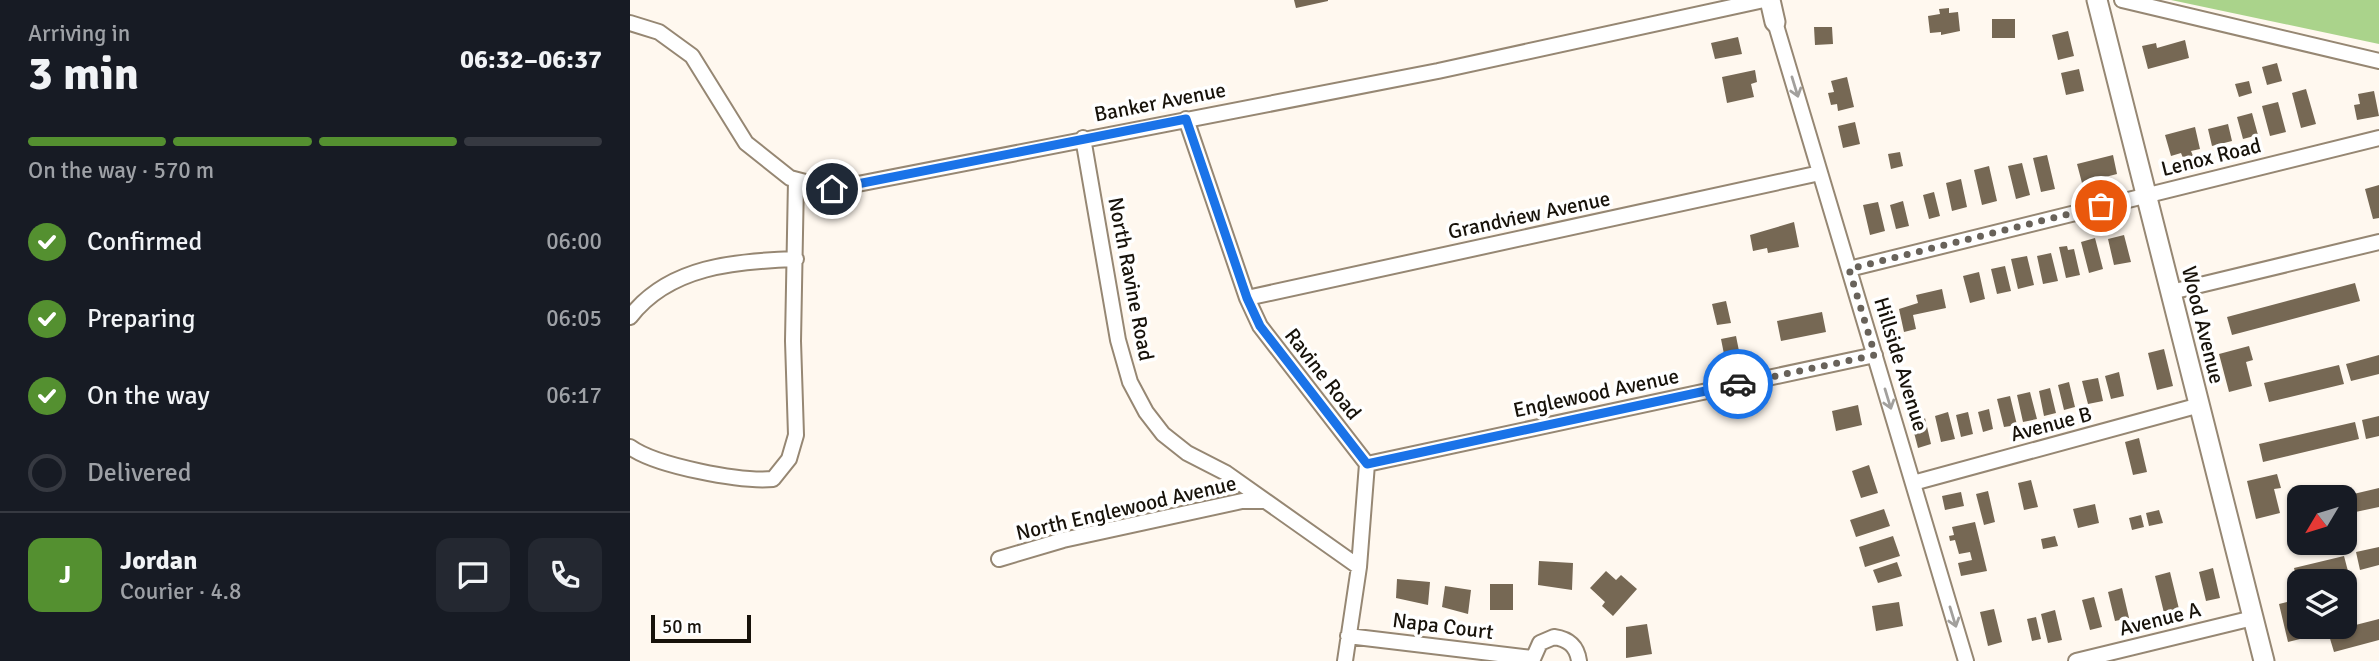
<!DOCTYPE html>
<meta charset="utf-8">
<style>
:root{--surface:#171b24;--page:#242831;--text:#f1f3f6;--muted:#9ea1a6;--line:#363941;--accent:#549030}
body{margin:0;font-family:Signika,sans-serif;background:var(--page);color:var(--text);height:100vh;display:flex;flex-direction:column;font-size:26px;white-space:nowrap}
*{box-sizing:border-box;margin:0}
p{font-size:23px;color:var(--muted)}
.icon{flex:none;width:38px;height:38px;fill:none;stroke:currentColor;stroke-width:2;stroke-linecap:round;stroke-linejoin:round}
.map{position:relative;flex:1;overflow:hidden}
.side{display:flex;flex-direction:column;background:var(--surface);width:630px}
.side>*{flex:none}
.needle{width:46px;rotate:232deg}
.fabs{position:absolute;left:1657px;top:485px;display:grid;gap:14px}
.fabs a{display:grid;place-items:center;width:70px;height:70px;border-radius:14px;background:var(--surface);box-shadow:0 2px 5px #0004;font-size:35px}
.scale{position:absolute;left:21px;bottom:18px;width:100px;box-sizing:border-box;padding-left:7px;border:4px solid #17120a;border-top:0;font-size:19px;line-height:24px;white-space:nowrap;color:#17120a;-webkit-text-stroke:5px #fff;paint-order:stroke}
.pin{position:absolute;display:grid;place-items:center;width:60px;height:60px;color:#fff;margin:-30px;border:4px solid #fff;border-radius:50%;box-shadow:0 2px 7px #0007}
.courier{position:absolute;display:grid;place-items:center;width:70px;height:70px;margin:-35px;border:5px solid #1a73e8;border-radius:50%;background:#fff;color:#222;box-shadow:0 2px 9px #0007}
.head em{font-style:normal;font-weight:700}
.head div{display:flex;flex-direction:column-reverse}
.head{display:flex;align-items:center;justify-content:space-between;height:119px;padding:0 28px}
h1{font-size:46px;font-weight:700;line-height:52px}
.bar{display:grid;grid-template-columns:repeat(4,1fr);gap:10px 7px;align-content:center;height:84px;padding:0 28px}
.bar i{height:9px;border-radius:5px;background:var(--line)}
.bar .active{background:var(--accent)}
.bar p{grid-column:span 4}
.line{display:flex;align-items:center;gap:18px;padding:0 28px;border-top:2px solid var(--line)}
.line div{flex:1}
.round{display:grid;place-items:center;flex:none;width:74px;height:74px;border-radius:14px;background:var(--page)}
ol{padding:0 28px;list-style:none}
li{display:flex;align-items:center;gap:21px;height:77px}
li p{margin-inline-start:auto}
li .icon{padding:7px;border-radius:50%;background:var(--accent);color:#fff;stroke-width:4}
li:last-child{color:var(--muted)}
li i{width:38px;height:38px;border:4px solid var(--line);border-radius:50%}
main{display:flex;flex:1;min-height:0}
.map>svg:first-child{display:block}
.forest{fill:#aad38b}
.building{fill:#766854}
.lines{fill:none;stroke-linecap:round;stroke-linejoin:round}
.street-casing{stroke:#968773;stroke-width:18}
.secondary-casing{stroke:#968773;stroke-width:23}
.street{stroke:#fff;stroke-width:14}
.secondary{stroke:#fff;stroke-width:19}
.oneway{stroke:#a2a09d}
.done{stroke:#68625a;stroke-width:7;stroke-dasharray:0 12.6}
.route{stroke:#1a73e8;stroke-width:9}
.labels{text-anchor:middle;stroke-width:7;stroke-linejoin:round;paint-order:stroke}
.street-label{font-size:21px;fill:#17120a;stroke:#fff}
</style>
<main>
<section class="side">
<div class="head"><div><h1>3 min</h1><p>Arriving in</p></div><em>06:32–06:37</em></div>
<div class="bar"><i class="active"></i><i class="active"></i><i class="active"></i><i></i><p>On the way · 570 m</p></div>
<ol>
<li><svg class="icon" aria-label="check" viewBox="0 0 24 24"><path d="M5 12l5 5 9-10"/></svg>Confirmed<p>06:00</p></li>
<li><svg class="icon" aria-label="check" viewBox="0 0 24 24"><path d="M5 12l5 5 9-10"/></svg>Preparing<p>06:05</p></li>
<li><svg class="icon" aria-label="check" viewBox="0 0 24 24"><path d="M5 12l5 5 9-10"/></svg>On the way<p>06:17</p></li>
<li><i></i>Delivered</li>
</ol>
<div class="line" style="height:126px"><b class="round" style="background:var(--accent);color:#fff">J</b><div><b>Jordan</b><p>Courier · 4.8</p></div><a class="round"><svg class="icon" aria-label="chat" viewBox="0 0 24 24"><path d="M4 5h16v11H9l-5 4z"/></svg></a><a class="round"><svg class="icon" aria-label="phone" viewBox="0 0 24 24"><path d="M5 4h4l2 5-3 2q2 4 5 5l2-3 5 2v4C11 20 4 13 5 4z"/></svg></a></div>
</section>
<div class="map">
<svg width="1749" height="661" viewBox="0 0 1749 661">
<rect width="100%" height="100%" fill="#fff8ef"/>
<!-- forest -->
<path class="forest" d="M 1541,0 L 1749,0 L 1749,44 Z"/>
<!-- building -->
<path class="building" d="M 664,0 L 698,0 L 698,1 L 666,8 Z
M 1319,8 L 1319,13 L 1328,12 L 1330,31 L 1311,35 L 1311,32 L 1300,33 L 1298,16 L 1310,14 L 1309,9 Z
M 1362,19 L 1385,19 L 1385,38 L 1362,38 Z
M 1184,27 L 1202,27 L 1203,44 L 1185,45 Z
M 1438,31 L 1444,56 L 1428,60 L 1422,35 Z
M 1108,37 L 1112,54 L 1085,59 L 1081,43 Z
M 1555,40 L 1559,58 L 1518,69 L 1512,46 L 1526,43 L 1527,48 Z
M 1647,63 L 1652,81 L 1637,85 L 1632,67 Z
M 1449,69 L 1454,91 L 1436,95 L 1431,73 Z
M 1125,70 L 1127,82 L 1121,84 L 1124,97 L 1097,103 L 1092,77 Z
M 1217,77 L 1224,107 L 1208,111 L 1207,104 L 1201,105 L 1198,93 L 1204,92 L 1201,81 Z
M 1619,81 L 1622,93 L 1609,97 L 1605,84 Z
M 1676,89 L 1686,124 L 1671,128 L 1662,93 Z
M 1744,91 L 1749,116 L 1727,120 L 1724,105 L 1730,104 L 1728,94 Z
M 1648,102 L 1656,132 L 1640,136 L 1632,106 Z
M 1622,113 L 1628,135 L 1613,139 L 1607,117 Z
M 1225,122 L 1230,144 L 1213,148 L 1208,126 Z
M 1598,124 L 1602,141 L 1582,146 L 1578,129 Z
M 1565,127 L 1570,149 L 1561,151 L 1563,156 L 1553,158 L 1551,153 L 1541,156 L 1535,135 Z
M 1270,152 L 1273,166 L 1261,169 L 1258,154 Z
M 1417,155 L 1425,189 L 1411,192 L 1403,158 Z
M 1483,155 L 1487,174 L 1452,183 L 1447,164 Z
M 1392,163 L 1400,195 L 1386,199 L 1378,166 Z
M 1359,166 L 1367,201 L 1352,205 L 1344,170 Z
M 1331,179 L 1337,207 L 1322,211 L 1316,183 Z
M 1749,185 L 1749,218 L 1743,219 L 1735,189 Z
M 1304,192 L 1310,216 L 1299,219 L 1293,195 Z
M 1273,201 L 1279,226 L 1266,229 L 1260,205 Z
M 1248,202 L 1255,231 L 1240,235 L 1233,205 Z
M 1164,222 L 1169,247 L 1138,253 L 1137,248 L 1123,251 L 1120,235 Z
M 1494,235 L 1501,262 L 1484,265 L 1478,239 Z
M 1465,238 L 1473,269 L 1459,273 L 1451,242 Z
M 1437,246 L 1438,250 L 1444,249 L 1450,275 L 1436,278 L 1429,247 Z
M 1421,253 L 1428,281 L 1413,284 L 1407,256 Z
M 1397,256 L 1404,285 L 1388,289 L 1381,259 Z
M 1375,266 L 1381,291 L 1367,294 L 1361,269 Z
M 1349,272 L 1355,299 L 1340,303 L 1333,276 Z
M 1725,283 L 1730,301 L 1602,335 L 1597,317 Z
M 1312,289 L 1316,308 L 1283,315 L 1286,329 L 1274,332 L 1269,309 L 1288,303 L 1286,295 Z
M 1096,301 L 1101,323 L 1087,325 L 1082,304 Z
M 1192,312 L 1196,332 L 1151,341 L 1147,321 Z
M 1106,336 L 1111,361 L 1096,364 L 1091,339 Z
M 1619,346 L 1623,360 L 1616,362 L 1622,386 L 1599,392 L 1589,354 Z
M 1534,349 L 1543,386 L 1527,390 L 1518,353 Z
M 1749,355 L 1749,374 L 1721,381 L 1716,364 Z
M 1709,365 L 1714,384 L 1639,402 L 1634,383 Z
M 1489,372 L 1494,396 L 1481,399 L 1475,376 Z
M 1468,378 L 1473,401 L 1458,404 L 1452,381 Z
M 1439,382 L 1445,407 L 1434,410 L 1428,385 Z
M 1420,388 L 1426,413 L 1414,416 L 1409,391 Z
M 1400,392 L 1407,419 L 1393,422 L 1387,395 Z
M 1380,396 L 1387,425 L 1374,427 L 1367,399 Z
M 1228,405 L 1232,425 L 1206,431 L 1202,411 Z
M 1359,409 L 1363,429 L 1353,432 L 1348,412 Z
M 1318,412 L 1325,439 L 1311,442 L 1305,416 Z
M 1338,412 L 1343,434 L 1331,437 L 1326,415 Z
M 1749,416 L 1749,436 L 1736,439 L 1732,420 Z
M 1295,418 L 1301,444 L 1288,448 L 1281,421 Z
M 1725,422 L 1729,439 L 1633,462 L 1629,444 Z
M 1509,438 L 1517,472 L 1503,475 L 1495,442 Z
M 1239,465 L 1248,493 L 1231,498 L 1222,471 Z
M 1647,474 L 1651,488 L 1644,489 L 1650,513 L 1626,519 L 1617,481 Z
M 1401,480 L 1408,507 L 1394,510 L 1388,483 Z
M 1749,488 L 1749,507 L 1716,514 L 1715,496 Z
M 1358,491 L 1365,522 L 1354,525 L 1346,494 Z
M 1331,492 L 1334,506 L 1315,510 L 1312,496 Z
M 1465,504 L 1469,523 L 1448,528 L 1443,509 Z
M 1254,509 L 1260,526 L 1226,537 L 1220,520 Z
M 1529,510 L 1533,523 L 1519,526 L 1516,513 Z
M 1511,515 L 1514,527 L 1502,530 L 1499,518 Z
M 1345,522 L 1357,571 L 1331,576 L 1328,563 L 1342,560 L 1340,552 L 1329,554 L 1325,540 L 1320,541 L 1319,536 L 1324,535 L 1322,527 Z
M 1263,536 L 1270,556 L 1235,567 L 1229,547 Z
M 1425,536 L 1428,546 L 1413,549 L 1411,539 Z
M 1749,547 L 1749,565 L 1730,570 L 1726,552 Z
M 1714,556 L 1719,575 L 1694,581 L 1670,581 L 1669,588 L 1664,568 Z
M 909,561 L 943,563 L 942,590 L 908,585 Z
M 1267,562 L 1272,576 L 1248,583 L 1243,570 Z
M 1583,568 L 1590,598 L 1576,601 L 1569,572 Z
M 976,571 L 986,580 L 991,575 L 1007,589 L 983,616 L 972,606 L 975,602 L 960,588 Z
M 1540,572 L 1549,609 L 1534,613 L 1525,576 Z
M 767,579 L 800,582 L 798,605 L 766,598 Z
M 860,584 L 883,584 L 883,610 L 860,610 Z
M 815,586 L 841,590 L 838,614 L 812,607 Z
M 1492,588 L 1499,618 L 1485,621 L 1478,592 Z
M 1464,597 L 1472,627 L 1460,630 L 1452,600 Z
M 1670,599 L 1670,626 L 1679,626 L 1682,636 L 1658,642 L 1649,604 Z
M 1269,602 L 1273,626 L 1246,631 L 1242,606 Z
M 1364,609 L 1372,642 L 1358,646 L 1350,612 Z
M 1425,610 L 1432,640 L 1418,643 L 1411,614 Z
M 1406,617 L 1411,639 L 1402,641 L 1397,619 Z
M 1749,619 L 1749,640 L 1704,652 L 1698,632 Z
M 1017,624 L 1022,654 L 996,658 L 996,627 Z"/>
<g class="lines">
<defs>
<path id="street" d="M 1492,0 L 1749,61
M 1145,22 L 1336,661
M 0,23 L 29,32 L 62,56 L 116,143 L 160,178 L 202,189 L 808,71 L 1134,0
M 556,119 L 617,298 L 630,326 L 737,464 L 729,567 L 715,661
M 453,138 L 488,340 L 500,382 L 516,412 L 533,434 L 557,453 L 596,473 L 729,567
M 1219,269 L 1749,138
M 1541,292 L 1749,242
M 617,298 L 1190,173
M 0,317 C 39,266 106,261 166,259
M 0,447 C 26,466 111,482 143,479 L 159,459 L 166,435 L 163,341 L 166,180
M 737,464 L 1245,355
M 1283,483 L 1570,405
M 369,559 L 433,540 L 612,501 L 634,501
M 718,636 L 902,658
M 902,661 L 910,643 L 924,637 C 938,639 947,646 949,661
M 1446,661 L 1623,618"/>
<path id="secondary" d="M 1140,0 L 1145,22
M 1467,0 L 1634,661"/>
</defs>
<!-- street casing -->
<use href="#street" class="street-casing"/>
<!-- secondary casing -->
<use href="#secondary" class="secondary-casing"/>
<!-- street -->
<use href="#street" class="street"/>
<!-- secondary -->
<use href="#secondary" class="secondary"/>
</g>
<!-- one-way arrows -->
<defs><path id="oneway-shaft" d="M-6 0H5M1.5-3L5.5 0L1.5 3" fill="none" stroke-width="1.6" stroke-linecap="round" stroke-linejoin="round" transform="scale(1.75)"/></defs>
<g class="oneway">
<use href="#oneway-shaft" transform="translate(1165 87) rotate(73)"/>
<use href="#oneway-shaft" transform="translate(1258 399) rotate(73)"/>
<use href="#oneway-shaft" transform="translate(1323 617) rotate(73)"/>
</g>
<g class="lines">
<!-- done -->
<path class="done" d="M 1108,384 L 1245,355 L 1219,269 L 1471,206"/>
<!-- route -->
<path class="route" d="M 202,189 L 556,119 L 617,298 L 630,326 L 737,464 L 1108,384"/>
</g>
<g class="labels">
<!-- street labels -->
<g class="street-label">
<text transform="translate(530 102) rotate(-11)" y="7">Banker Avenue</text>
<text transform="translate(1581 157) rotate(-14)" y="7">Lenox Road</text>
<text transform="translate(899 215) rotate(-12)" y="7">Grandview Avenue</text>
<text transform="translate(501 279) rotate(79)" y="7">North Ravine Road</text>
<text transform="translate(1573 325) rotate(76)" y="7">Wood Avenue</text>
<text transform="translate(1271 364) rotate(73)" y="7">Hillside Avenue</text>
<text transform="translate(693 374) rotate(52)" y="7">Ravine Road</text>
<text transform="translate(966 393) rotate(-12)" y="7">Englewood Avenue</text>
<text transform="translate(1421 424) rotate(-15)" y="7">Avenue B</text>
<text transform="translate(496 508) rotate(-13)" y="7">North Englewood Avenue</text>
<text transform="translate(1530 619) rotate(-14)" y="7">Avenue A</text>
<text transform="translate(813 626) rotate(7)" y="7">Napa Court</text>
</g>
</g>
</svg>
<div class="fabs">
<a><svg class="needle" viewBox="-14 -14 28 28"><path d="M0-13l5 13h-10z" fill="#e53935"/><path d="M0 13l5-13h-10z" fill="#9ea1a6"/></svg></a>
<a><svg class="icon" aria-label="layers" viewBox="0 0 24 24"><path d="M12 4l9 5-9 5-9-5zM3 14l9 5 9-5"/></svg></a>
</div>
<div class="scale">50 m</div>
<div class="pin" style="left:1471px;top:206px;background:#ea580c"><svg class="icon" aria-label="bag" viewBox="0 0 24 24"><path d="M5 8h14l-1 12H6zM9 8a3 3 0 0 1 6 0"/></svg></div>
<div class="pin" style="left:202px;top:189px;background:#1f2937"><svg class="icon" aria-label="home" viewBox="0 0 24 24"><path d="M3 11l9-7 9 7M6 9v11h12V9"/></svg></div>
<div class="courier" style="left:1108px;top:384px"><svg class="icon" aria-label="car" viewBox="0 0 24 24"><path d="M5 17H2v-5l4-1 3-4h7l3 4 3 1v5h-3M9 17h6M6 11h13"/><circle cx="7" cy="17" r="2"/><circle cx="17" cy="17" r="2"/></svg></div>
</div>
</main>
